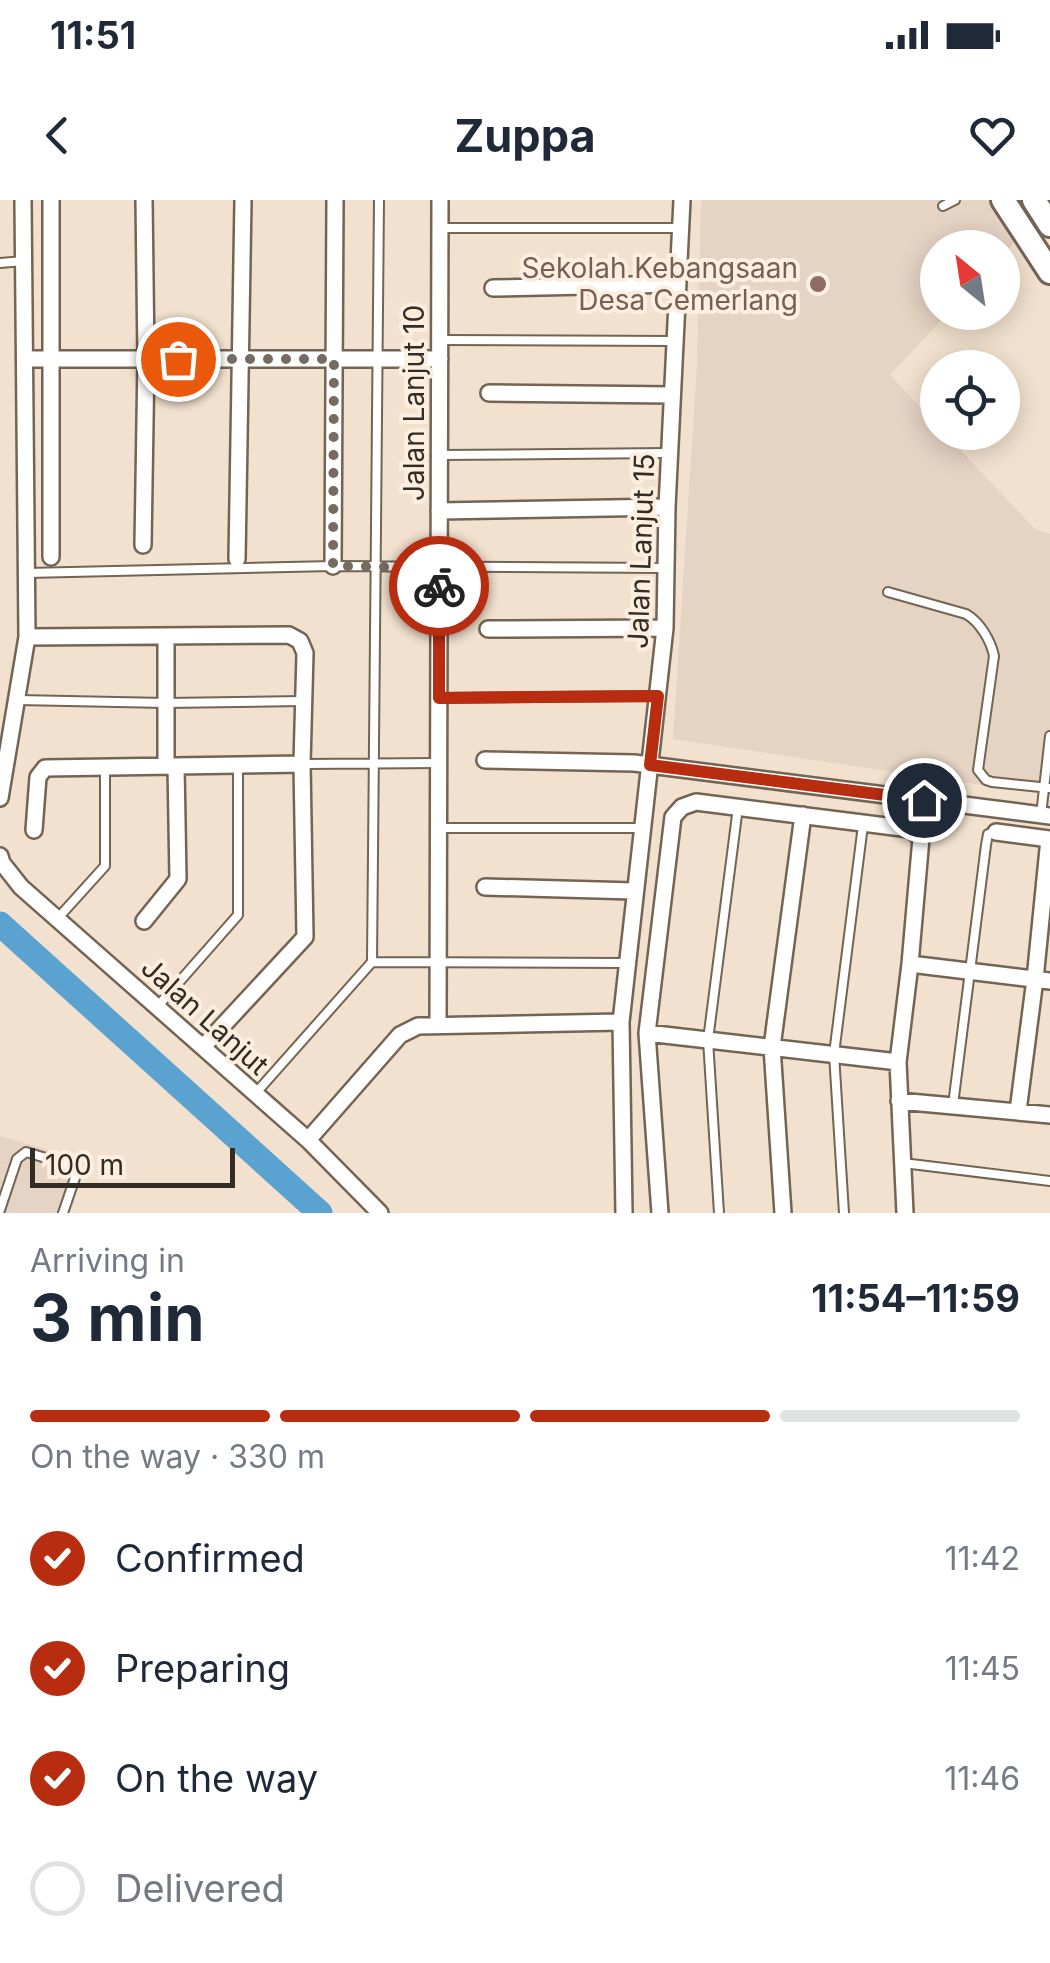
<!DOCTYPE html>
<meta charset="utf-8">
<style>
:root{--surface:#fff;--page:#f2f2f3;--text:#1f2937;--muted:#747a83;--line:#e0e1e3;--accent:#b82c10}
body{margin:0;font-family:Inter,sans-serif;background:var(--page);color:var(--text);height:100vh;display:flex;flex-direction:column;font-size:38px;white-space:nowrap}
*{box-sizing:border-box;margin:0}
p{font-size:32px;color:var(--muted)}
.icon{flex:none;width:55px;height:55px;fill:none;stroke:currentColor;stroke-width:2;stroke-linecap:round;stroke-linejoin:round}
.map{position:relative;height:1013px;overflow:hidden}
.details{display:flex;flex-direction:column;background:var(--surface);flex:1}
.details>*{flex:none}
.needle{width:65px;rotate:330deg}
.fabs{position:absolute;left:920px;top:30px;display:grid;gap:20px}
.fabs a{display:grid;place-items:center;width:100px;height:100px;border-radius:50%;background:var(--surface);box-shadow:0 5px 25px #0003;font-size:50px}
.scale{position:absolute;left:30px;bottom:25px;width:205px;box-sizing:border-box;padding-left:10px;border:5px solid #322c24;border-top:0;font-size:28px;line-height:35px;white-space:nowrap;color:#322c24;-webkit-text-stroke:8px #fcefdf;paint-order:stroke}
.pin{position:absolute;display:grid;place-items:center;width:85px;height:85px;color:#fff;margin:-42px;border:5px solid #fff;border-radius:50%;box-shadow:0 2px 10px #0007}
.courier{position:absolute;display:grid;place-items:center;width:100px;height:100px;margin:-50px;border:8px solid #b82c10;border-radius:50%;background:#fff;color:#222;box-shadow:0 2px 12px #0007}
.summary em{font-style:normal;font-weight:700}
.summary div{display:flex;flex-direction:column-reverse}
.summary{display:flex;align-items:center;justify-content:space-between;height:170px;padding:0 30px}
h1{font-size:65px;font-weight:700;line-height:75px}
.bar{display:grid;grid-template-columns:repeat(4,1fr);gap:15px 10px;align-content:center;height:120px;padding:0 30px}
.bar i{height:12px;border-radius:8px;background:var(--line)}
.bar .current{background:var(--accent)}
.bar p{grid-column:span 4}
ol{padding:0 30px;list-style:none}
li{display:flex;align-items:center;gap:30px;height:110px}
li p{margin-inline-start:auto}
li .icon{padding:10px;border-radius:50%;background:var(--accent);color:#fff;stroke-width:4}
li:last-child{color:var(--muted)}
li i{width:55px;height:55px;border:5px solid var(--line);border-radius:50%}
.status{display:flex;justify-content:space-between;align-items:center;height:70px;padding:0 50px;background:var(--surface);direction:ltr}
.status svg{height:28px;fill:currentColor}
header{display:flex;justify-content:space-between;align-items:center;height:130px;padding:0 30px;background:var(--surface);font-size:45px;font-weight:700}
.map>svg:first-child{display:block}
.education{fill:#e5d3c3}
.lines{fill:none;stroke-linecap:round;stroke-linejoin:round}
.river{stroke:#5aa2d0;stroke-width:25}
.service-casing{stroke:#736453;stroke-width:12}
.minor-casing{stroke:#736453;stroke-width:20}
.secondary-casing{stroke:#736453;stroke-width:28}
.service{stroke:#fff;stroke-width:8}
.minor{stroke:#fff;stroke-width:15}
.secondary{stroke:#fff;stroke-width:22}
.done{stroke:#756b60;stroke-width:10;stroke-dasharray:0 18}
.route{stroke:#b82c10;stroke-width:12}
.education-dot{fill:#8d6e63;stroke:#fcefdf;stroke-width:4}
.labels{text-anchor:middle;stroke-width:8;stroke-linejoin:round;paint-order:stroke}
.education-label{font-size:28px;fill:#785e54;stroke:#fcefdf;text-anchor:end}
.street-label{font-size:28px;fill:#322c24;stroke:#fcefdf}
</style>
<div class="status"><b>11:51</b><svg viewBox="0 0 49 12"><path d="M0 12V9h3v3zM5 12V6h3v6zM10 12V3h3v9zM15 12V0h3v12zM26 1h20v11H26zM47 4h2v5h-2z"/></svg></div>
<header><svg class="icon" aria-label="back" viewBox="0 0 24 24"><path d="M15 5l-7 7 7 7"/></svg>Zuppa<svg class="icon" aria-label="heart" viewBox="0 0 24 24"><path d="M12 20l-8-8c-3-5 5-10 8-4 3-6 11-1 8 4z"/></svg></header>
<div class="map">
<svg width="1050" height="1013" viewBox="0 0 1050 1013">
<rect width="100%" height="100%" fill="#f2e1ce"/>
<!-- education -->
<path class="education" d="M 701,0 L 988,0 L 1016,41 L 1003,55 L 1002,48 L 938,48 L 938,112 L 948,113 L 890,175 L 937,225 L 938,232 L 944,233 L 1035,329 L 1050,334 L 1050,595 L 673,539 L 697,165 Z
M 0,936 L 87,961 L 70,1013 L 0,1013 Z"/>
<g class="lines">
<!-- river -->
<path class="river" d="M 0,724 L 320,1013"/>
<defs>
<path id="service" d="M 943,6 L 955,0
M 440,28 L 680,28
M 0,63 L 24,61
M 440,140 L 675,141
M 439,255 L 669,253
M 27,373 L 333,366 L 666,368
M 888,392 L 966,414 C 980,422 991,441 994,456 L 978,570 L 986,580 L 992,582 L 1050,588
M 439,498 L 659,496
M 18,500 L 166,503 L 303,501
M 303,564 L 439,563
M 1041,615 L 1050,536
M 439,628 L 643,628
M 58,718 L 105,666 L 105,567
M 372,762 L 379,0
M 158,806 L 238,715 L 238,565
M 255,894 L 372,762 L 626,763
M 953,905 L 986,645 L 988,634 L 995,632
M 903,963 L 1050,981
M 0,1010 L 17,959 L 26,952 L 69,965 L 75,970 L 75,978 L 63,1013
M 719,1013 L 708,840 L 738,607
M 844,1013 L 834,854 L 863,625"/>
<path id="minor" d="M 493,88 L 678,84
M 26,159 L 440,159
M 489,193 L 672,195
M 439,311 L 667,307
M 143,345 L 146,159 L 144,0
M 51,357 L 51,0
M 237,359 L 243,0
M 333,366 L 335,0
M 488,429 L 665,428
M 166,436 L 166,566
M 27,437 L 289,435 L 300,441 L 305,453 L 302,564 L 305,737 L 203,847
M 485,560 L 634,563 L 1050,616
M 0,598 L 27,437 L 23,0
M 34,630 L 38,577 L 45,568 L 302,564
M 996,632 L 1050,639
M 0,656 L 2,663 L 21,687 L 308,940 L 380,1013
M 485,687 L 634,691
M 144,721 L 178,679 L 176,566
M 910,764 L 1050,781
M 438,826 L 440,0
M 647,833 L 898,862
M 899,901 L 1050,915
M 1018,911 L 1035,779 L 1049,639
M 308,940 L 400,835 L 418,826 L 621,822
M 624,1013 L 621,822 L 665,428 L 667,307 L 682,0
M 660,1013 L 647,833 L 673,617 L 682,607 L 696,602 L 910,629 L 921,638 L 910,764 L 898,862 L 905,1013
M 783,1013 L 772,847 L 803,615"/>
<path id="secondary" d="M 1003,0 L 1050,72
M 1034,0 L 1050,25"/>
</defs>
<!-- service casing -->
<use href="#service" class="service-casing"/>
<!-- minor casing -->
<use href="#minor" class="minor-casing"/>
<!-- secondary casing -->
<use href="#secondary" class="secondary-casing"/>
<!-- service -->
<use href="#service" class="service"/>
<!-- minor -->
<use href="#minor" class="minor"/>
<!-- secondary -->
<use href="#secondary" class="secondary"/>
</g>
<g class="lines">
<!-- done -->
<path class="done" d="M 178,159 L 334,159 L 333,366 L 439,368 L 439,386"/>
<!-- route -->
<path class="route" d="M 439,386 L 439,498 L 658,496 L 650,565 L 924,600"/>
</g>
<!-- markers -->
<circle class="education-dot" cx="818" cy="84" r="10"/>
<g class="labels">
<!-- education labels -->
<g class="education-label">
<text x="798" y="78">Sekolah Kebangsaan<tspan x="798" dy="32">Desa Cemerlang</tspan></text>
</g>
<!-- street labels -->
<g class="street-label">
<text transform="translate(414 203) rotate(-90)" y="10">Jalan Lanjut 10</text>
<text transform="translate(641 351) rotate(-88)" y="10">Jalan Lanjut 15</text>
<text transform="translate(205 816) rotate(42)" y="10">Jalan Lanjut</text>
</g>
</g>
</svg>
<div class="fabs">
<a><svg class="needle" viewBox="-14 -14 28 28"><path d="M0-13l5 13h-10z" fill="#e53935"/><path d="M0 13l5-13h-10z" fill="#747a83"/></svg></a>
<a><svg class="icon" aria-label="locate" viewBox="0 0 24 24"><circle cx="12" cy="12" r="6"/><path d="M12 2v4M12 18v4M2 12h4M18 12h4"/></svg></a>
</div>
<div class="scale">100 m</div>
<div class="pin" style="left:178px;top:159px;background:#ea580c"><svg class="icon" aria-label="bag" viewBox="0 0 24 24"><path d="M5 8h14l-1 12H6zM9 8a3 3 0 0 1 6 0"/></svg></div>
<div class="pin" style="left:924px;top:600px;background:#1f2937"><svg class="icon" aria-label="home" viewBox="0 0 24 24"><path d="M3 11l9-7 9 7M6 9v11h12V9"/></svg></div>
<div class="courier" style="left:439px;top:386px"><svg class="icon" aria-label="bike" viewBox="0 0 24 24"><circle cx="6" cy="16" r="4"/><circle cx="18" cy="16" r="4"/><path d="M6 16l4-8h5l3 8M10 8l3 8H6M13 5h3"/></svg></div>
</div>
<section class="details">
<div class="summary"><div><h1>3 min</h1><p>Arriving in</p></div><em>11:54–11:59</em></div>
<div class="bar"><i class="current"></i><i class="current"></i><i class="current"></i><i></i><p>On the way · 330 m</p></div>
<ol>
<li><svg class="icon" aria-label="check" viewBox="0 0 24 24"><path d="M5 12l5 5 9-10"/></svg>Confirmed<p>11:42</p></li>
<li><svg class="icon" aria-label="check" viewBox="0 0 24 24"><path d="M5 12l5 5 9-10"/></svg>Preparing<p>11:45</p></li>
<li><svg class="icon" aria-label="check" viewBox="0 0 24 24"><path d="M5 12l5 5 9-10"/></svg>On the way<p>11:46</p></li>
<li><i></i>Delivered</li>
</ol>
</section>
